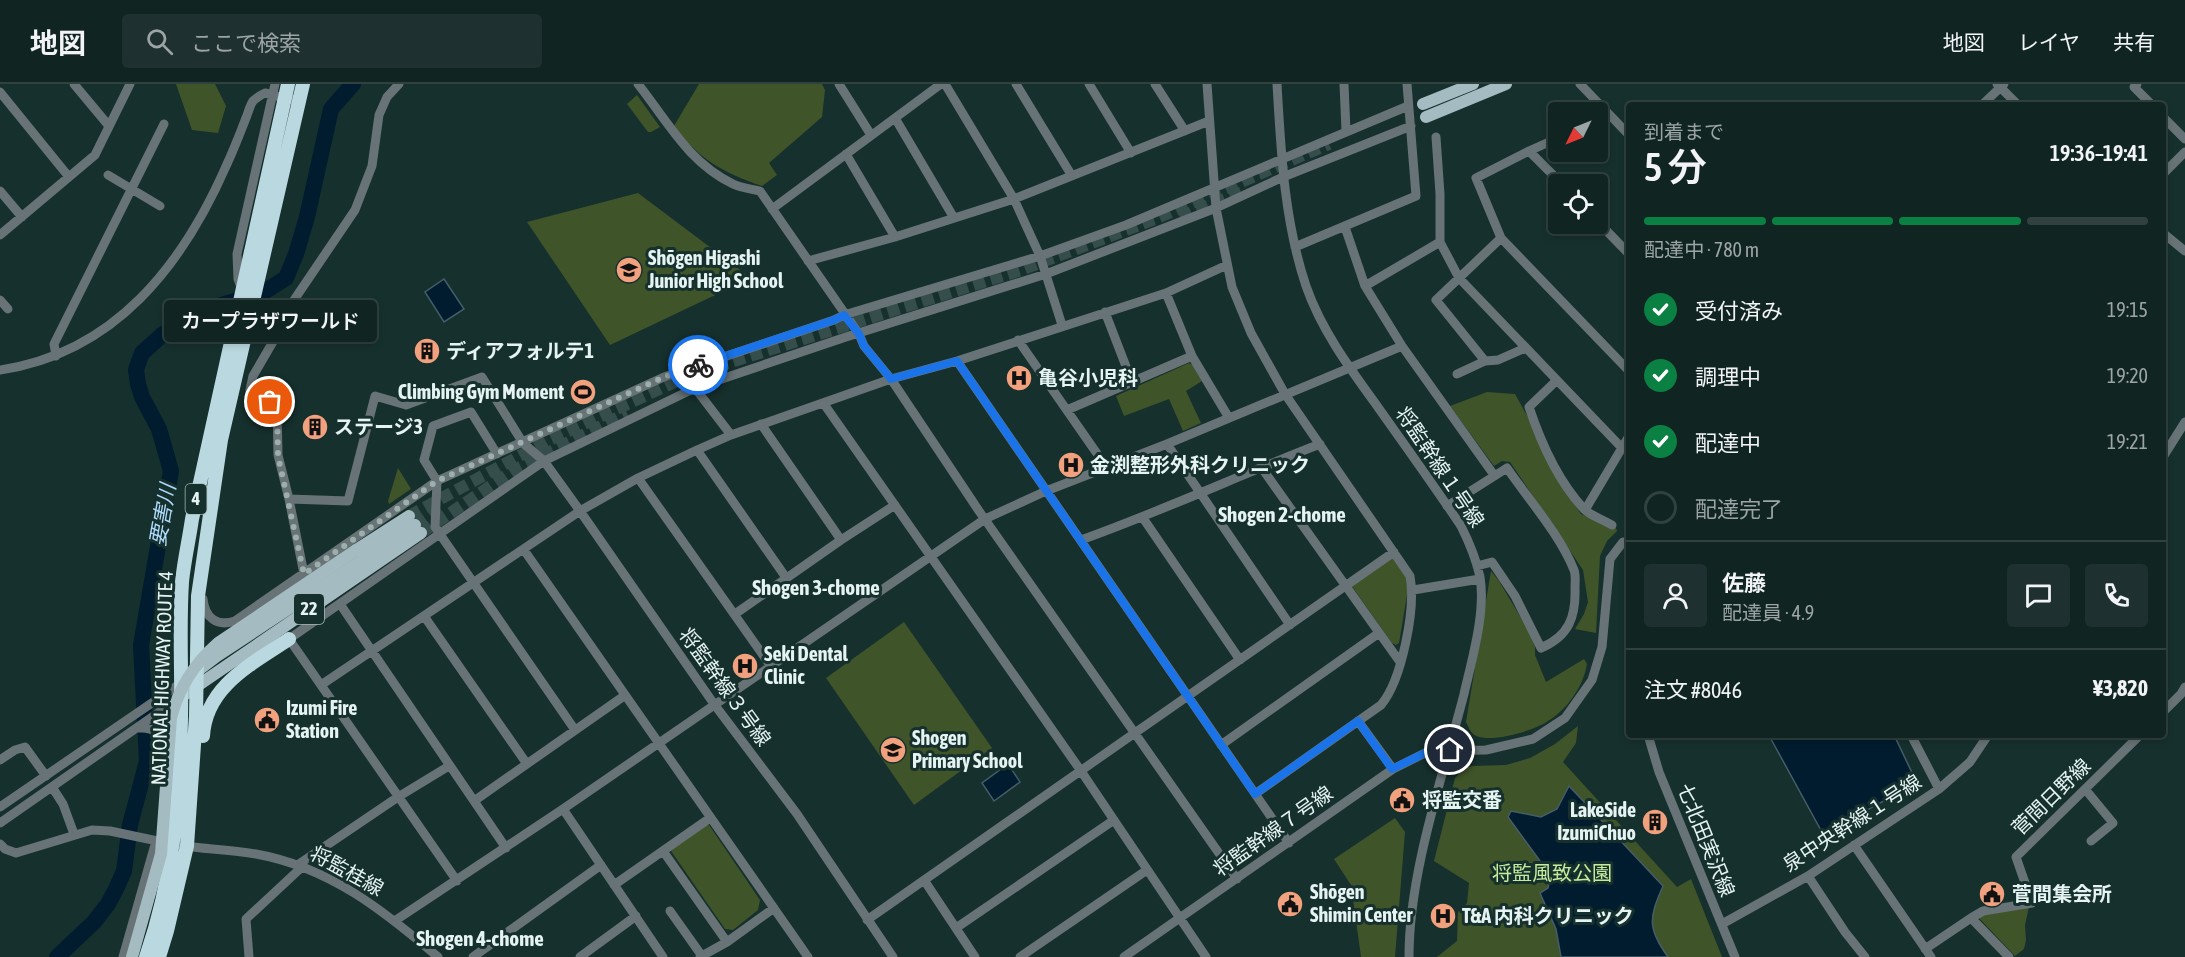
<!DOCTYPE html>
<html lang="ja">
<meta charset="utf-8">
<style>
:root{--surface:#102422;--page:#1e302f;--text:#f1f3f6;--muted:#9ca4a5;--line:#304140;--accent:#0b8043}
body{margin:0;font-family:"Asap Condensed","Noto Sans JP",sans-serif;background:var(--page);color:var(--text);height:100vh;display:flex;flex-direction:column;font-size:22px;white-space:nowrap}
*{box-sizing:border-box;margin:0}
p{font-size:20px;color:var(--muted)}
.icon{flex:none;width:33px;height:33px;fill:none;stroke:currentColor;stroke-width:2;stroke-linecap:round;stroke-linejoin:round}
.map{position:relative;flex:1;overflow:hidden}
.sheet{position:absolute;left:1626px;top:18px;width:540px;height:636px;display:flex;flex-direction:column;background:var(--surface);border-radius:6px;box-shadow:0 3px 9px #0003,0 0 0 2px var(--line)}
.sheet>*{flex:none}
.needle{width:39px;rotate:227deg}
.tools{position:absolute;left:1548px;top:18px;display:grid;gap:12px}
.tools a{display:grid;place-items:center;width:60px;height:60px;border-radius:6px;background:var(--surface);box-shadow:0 3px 9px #0003,0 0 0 2px var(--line);font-size:30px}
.pin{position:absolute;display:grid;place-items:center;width:51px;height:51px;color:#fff;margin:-26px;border:3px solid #fff;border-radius:50%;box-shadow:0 2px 6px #0007}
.courier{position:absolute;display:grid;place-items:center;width:60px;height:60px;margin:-30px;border:4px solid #1a73e8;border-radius:50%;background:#fff;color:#222;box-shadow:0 2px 8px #0007}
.bubble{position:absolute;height:42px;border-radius:6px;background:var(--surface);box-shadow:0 3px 9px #0003,0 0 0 2px var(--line);font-size:20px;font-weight:600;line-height:42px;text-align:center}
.head em{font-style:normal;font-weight:600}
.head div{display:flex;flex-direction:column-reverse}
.head{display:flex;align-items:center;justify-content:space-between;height:102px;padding:0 18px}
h1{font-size:39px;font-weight:600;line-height:45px}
.bar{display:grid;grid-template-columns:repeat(4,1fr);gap:9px 6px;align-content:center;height:72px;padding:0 18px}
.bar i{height:8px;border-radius:4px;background:var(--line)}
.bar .active{background:var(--accent)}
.bar p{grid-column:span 4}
.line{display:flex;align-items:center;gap:15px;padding:0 18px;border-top:2px solid var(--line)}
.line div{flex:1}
.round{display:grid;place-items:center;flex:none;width:63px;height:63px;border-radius:6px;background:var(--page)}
ol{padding:0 18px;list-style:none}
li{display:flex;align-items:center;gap:18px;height:66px}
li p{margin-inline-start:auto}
li .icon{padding:6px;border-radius:50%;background:var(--accent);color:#fff;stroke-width:4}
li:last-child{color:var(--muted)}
li i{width:33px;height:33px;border:3px solid var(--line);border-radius:50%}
header{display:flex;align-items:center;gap:36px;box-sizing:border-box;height:84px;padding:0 30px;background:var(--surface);border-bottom:2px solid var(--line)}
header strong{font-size:28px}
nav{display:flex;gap:33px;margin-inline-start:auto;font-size:21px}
.search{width:420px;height:54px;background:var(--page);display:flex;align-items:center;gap:15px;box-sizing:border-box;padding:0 21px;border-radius:6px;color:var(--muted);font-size:22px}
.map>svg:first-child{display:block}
.green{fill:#405429}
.water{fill:#011c2e;stroke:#455d69;stroke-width:1.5}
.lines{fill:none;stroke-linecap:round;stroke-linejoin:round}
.river{stroke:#011c2e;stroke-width:16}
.major-tunnel{stroke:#354d4b;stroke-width:12;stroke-dasharray:12 6;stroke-linecap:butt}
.minor{stroke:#677376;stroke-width:9}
.major{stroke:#a3bbc1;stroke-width:12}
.highway{stroke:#bad8df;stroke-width:14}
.major-bridge{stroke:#a3bbc1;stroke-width:12}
.done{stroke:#9dafad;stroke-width:6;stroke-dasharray:0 10.8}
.route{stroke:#1a73e8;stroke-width:8}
.labels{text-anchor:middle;stroke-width:6;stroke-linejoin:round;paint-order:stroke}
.shield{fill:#16302d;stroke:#a7b9b7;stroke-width:1.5}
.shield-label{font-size:18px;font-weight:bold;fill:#e5f4f2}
.poi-label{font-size:20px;font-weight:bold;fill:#e5f4f2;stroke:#16302d;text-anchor:start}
.street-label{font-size:20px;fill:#e5f4f2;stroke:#16302d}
.park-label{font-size:20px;fill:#c5eb9c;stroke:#16302d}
.water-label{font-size:21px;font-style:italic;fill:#add9fb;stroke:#16302d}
.neighbourhood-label{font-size:21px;font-weight:bold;fill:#e5f4f2;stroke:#16302d}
</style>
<header>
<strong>地図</strong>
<div class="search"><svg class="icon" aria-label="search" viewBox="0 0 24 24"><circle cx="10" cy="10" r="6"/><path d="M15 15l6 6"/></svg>ここで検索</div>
<nav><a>地図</a><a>レイヤ</a><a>共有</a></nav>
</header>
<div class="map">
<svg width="2185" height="873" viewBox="0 0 2185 873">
<rect width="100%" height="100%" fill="#16302d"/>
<!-- green -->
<path class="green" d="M 176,0 L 215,0 L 226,22 L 218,49 L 192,46 Z
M 699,0 L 822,0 L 825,6 L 822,33 L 769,79 L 777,91 L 762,102 C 722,88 700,76 674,42 Z
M 637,11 L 660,43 L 651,48 L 648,48 L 627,20 Z
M 638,109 L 751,194 L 610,261 L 527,138 Z
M 1189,279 L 1193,281 L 1202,297 L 1186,307 L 1201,339 L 1183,347 L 1169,315 L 1124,332 L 1116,312 Z
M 1487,308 L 1515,310 L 1529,335 L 1549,381 L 1581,430 L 1616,444 L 1617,447 L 1607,457 L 1600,472 L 1596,549 L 1575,545 L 1584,530 L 1588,518 L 1583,486 L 1510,378 L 1502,377 L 1494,382 L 1450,322 Z
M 398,384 L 411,405 L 389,420 L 388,417 Z
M 1390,474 L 1395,475 L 1409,499 L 1399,559 L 1396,561 L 1392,559 L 1351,501 Z
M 1491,487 L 1499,497 L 1530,549 L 1535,563 L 1535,571 L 1546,598 L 1584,575 L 1587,580 C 1583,604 1566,627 1545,639 C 1531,647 1486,661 1473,650 C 1470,647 1468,642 1466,638 Z
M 904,538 L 992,664 L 914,721 L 826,594 Z
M 1578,642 L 1576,659 L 1563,678 L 1677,803 L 1691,795 L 1722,873 L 1437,873 L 1457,857 L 1458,828 L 1467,819 L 1469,799 L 1434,777 L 1455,694 L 1464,684 L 1473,682 L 1506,681 L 1530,674 L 1555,660 Z
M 1395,734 L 1405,748 L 1395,873 L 1361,873 L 1351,801 L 1334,775 Z
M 705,739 L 709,741 L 760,816 L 758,826 L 733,846 L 725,845 L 671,767 L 672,763 Z
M 2029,823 L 2025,841 L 2026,856 L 2024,865 L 2015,872 L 1979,834 L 1984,829 Z"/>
<!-- water -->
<path class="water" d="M 444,195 L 464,225 L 444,238 L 425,208 Z
M 1777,651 L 1894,651 L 1917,699 L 1823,750 L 1771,655 Z
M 1008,680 L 1020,698 L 994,717 L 982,699 Z
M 1569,702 L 1663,802 C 1649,834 1647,844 1668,873 L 1561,873 L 1556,845 L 1540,809 L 1548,804 L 1551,792 L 1508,733 L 1511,727 L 1541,733 L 1557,725 Z"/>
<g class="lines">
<!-- river -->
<path class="river" d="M 57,873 L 94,838 L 108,820 L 116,805 L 124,787 L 130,741 L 147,677 L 141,561 L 171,387 L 159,345 L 142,313 L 138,300 L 136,286 L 139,277 L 142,269 L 162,251 L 176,242 L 187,239 L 196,229 L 264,208 L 286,194 L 296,170 L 307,133 L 331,25 L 353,0"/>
<!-- major-tunnel -->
<path class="major-tunnel" d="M 1180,133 L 1247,106
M 409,432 L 547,357 L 690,291 L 1021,186 L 1155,135 L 1329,60
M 415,441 L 443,422
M 421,449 L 514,386 L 627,329"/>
<!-- minor -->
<path class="minor" d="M 74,0 L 109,42
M 638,0 C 668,38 688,78 733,100 C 741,104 752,105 760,107 L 859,250 L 864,262 L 891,295 L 979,427 L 1237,795
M 839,0 L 871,51
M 945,0 L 1014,115 L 1040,172 L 1062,241
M 1016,0 L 1072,92
M 1089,0 L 1131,69
M 1155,0 L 1185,47
M 1207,0 L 1216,124 L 1232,203 L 1251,249 L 1285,310 L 1410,492 C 1416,524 1402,596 1381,621 L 1255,710
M 1277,0 C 1281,68 1284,136 1306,202 C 1321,245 1348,282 1375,319 C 1404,360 1433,400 1461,442 C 1469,458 1476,474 1480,493 C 1486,528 1472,575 1464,610 C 1443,692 1409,788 1409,873
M 1344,0 L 1346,47
M 1580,0 L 1629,51
M 1997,0 L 2018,21
M 2137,0 L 2134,3 L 2152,21
M 0,8 L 69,93
M 1982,21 L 2004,0
M 2163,33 L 2185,55
M 895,34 L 954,134
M 1598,38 L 1610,32
M 1529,67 L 1562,100
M 846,70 L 895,153
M 2163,90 L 2185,68
M 108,91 L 160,122
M 0,107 L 22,133
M 772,125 L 941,0
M 1598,138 L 1629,170
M 2163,149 L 2185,167
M 0,151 L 95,71 L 130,0
M 1501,154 L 1476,94 L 1529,67 L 1558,54
M 1440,158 L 1459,194 L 1622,364
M 1295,163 L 1416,112 L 1407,0
M 808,177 L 895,153 L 1014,115 L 1209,37
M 1365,202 L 1440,158 L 1440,110 L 1436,53
M 242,206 L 238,195 L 237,170 L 275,0
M 1166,209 L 1192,272 L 1229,334
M 0,216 L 8,225
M 1105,228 L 1132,298
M 248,245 L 271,250 L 274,256 L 253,292 L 250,306 L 270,318 L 277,325 L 278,371 L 289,415 L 348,417 L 375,312 L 406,321 L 482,293 L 523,359 L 544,377 L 580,427 L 714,620 L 797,730 L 893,873
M 271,250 L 355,126 L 372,82 L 379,31 L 387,13 L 399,0
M 1018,256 L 1107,384
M 1402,262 L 1494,391
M 56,272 L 54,260 L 164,40
M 957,277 L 1289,759
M 1485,277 L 1436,216 L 1501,154 L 1629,287
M 0,286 C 115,269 183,181 227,80 C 234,65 240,49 246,34 C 248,29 250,21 253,17 C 256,14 261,11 265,9 L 299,17
M 684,286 L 695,304 L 731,351
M 1457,290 L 1485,277 L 1498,276 L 1525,264
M 1556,297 L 1529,323 C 1541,359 1557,396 1584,425 C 1591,432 1604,436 1612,441
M 824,320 L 1081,687 L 1206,873
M 1067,326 L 1192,272
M 761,340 L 841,456
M 1167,360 L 1290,541
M 697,366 L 787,495
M 497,370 L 471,328 L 433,342 L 424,376 L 437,397 L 435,443 L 575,646
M 2163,373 L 2185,338
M 1261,383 L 1400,578
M 638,394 L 770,581
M 289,415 L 304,490
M 1447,422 L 1507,384 C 1529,416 1560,451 1574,486 C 1576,491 1575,498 1575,504 C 1576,533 1569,552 1541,564 L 1515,512 L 1492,478 L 1477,482
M 1585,426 L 1629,352
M 1143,434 L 1240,576
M 1081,456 C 1162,427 1240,391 1320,360
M 524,466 L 808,873
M 1413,506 L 1480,495
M 203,515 C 205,534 217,543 235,537 L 437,397 L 664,293 L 834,236 L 844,231 L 1040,172 L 1126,141 L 1408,22
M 340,520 L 506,764
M 735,530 L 841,456 L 895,421
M 424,532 L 527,680
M 321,601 L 580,427 L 638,394 L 697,366 L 731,351 L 891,295 L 957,277 L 1166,209 L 1227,181
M 2163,628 L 2181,610 L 2185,603
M 1358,637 L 1393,685
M 139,644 C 153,643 162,649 169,661
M 1648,651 L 1659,688 L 1735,873
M 1911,651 L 1939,705
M 1221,661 L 1379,549
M 0,676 L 15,666 L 25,663 L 46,692
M 52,703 L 63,720 L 74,750
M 2085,705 L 2113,739 L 2091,757
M 474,717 L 624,612
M 0,723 L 181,599
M 563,725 L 663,873
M 0,739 L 178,615
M 0,760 L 5,765 L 16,769 L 92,746 L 110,747 L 167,759
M 1854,761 L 1931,873
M 183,762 C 207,765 232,766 256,770 C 329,783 383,826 438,873
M 663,767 L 727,858
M 299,780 L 398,713 L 449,682
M 1808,792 L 1845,848 L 1865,873
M 924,796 L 975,873
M 457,797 L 289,555 L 544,377 L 695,304 L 846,253 L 1046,190 L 1216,124 L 1283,93 L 1411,42
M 614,801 L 710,734
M 670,827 L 702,872
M 1971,834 L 1983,827 L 2032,819 L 2016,773 L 2140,651
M 396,836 L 563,725 L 985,435 L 1046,407 L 1167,360 L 1402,262 L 1365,202 L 1345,143
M 867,836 L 1394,468
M 1722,840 L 1808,792 L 1939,705 L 1970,678 L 1988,651
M 956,844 L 1114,736
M 1925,865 L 1971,834 L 2009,873
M 123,873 L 156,757
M 249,873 L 246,835 L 303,782
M 473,873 L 601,781
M 580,873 L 636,832
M 700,873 L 727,858 L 774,824
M 1020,873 L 1147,786
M 1124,873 L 1393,685 L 1429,667 L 1486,666 L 1533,655 L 1565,634 L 1592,596 L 1602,563 L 1610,475 L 1623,458 L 1629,458"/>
<!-- major -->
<path class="major" d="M 1423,20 L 1473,0
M 1426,33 L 1506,0
M 356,466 L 409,432
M 192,591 L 217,572 L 415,441
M 181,613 L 421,449"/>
<!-- highway -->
<path class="highway" d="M 203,652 C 206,602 252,580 289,555
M 146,873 C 173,796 180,716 181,635 C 182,589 179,544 182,498 C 184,477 189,456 192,435 L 288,0
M 159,873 L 167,847 L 187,762 L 196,632 L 198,512 L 221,356 L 303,0"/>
<!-- major-bridge -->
<path class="major-bridge" d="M 132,873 L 161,770 L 171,634 C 179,603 194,580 218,559 L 356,466"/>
</g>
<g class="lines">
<!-- done -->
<path class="done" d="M 270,318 L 277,325 L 278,372 L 304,490 L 437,397 L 664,293 L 698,281"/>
<!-- route -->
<path class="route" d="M 698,281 L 834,236 L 844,231 L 859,250 L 864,262 L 891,295 L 957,277 L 1255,710 L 1358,637 L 1392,685 L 1429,667 L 1450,666"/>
</g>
<!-- icons -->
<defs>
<symbol id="school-disc" viewBox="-11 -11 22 22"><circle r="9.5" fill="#f1a17d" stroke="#16302d"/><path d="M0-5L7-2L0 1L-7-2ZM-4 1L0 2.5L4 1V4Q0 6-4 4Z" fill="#111"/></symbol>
<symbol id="building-disc" viewBox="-11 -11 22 22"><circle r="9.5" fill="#f1a17d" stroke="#16302d"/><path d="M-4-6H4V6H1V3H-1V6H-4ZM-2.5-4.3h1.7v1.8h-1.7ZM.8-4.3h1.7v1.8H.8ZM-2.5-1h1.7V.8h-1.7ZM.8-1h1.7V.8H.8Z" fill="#111"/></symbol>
<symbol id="hospital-disc" viewBox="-11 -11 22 22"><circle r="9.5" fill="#f1a17d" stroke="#16302d"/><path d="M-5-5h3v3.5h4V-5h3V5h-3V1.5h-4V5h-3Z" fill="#111"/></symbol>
<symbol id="stadium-disc" viewBox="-11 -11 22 22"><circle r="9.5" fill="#f1a17d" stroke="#16302d"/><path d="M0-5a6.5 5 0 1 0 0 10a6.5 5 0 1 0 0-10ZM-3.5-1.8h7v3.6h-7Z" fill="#111"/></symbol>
<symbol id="civic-disc" viewBox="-11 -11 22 22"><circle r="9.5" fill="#f1a17d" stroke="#16302d"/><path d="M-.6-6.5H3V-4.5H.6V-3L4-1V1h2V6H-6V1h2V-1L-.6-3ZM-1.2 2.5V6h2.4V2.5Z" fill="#111"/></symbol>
</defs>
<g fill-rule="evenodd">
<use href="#school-disc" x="614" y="171" width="30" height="30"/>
<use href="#building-disc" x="412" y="252" width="30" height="30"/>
<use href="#hospital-disc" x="1004" y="279" width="30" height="30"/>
<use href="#stadium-disc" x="568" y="293" width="30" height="30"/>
<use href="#building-disc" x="300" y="328" width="30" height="30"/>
<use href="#hospital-disc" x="1056" y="366" width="30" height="30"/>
<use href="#hospital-disc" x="730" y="567" width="30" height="30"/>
<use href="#civic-disc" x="252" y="621" width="30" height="30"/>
<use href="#school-disc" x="878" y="651" width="30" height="30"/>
<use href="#civic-disc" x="1387" y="701" width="30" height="30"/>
<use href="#building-disc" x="1640" y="723" width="30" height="30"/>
<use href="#civic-disc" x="1977" y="795" width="30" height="30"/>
<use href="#civic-disc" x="1275" y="805" width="30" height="30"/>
<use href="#hospital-disc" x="1428" y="817" width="30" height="30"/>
</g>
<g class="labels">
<!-- shield labels -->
<g class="shield">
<rect x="185.5" y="400" width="21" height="30" rx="4.5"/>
<rect x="294" y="510" width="30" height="30" rx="4.5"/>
</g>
<g class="shield-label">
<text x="196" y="421">4</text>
<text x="309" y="531">22</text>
</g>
<!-- poi labels -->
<g class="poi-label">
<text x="648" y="181">Shōgen Higashi<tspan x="648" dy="23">Junior High School</tspan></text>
<text x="446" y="274">ディアフォルテ1</text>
<text x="1038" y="301">亀谷小児科</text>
<text x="564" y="315" text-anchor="end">Climbing Gym Moment</text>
<text x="334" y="350">ステージ3</text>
<text x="1090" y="388">金渕整形外科クリニック</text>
<text x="764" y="577">Seki Dental<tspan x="764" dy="23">Clinic</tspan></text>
<text x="286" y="631">Izumi Fire<tspan x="286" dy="23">Station</tspan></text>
<text x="912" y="661">Shogen<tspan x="912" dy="23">Primary School</tspan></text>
<text x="1422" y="723">将監交番</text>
<text x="1636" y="733" text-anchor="end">LakeSide<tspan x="1636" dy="23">IzumiChuo</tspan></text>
<text x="1310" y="815">Shōgen<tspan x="1310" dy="23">Shimin Center</tspan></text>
<text x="2012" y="817">菅間集会所</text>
<text x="1462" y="839">T&amp;A 内科クリニック</text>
</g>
<!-- street labels -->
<g class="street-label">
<text transform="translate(1440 383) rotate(56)" y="7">将監幹線１号線</text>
<text transform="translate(162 594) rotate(-88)" y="7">NATIONAL HIGHWAY ROUTE 4</text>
<text transform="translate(725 603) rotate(54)" y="7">将監幹線３号線</text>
<text transform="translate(2051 713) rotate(-44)" y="7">菅間日野線</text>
<text transform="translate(1852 739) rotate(-33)" y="7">泉中央幹線１号線</text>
<text transform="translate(1273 747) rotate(-35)" y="7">将監幹線７号線</text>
<text transform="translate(1706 756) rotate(68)" y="7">七北田実沢線</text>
<text transform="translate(347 787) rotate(29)" y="7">将監桂線</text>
</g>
<!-- park labels -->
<g class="park-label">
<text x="1552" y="796">将監風致公園</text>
</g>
<!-- water labels -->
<g class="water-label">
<text transform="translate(163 431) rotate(-80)" y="7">要害川</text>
</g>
<!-- neighbourhood labels -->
<g class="neighbourhood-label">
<text x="1282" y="438">Shogen 2-chome</text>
<text x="816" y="511">Shogen 3-chome</text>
<text x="480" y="862">Shogen 4-chome</text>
</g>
</g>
</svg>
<div class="tools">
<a><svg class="needle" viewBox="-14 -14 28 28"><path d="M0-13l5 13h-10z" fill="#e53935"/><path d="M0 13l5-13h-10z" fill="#9ca4a5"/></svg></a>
<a><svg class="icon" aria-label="locate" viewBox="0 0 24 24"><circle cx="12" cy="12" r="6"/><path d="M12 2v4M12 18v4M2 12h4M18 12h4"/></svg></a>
</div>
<div class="pin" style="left:270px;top:318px;background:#ea580c"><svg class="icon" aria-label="bag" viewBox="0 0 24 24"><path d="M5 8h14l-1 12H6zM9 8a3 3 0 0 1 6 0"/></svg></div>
<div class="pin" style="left:1450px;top:666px;background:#1f2937"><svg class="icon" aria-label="home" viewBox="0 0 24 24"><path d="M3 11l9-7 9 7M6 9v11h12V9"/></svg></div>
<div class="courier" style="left:698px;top:281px"><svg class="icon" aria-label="bike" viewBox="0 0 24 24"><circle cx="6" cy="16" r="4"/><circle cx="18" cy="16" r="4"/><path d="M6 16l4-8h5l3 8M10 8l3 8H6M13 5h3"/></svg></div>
<div class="bubble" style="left:164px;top:216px;width:213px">カープラザワールド</div>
<section class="sheet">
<div class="head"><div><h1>5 分</h1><p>到着まで</p></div><em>19:36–19:41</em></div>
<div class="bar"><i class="active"></i><i class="active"></i><i class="active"></i><i></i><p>配達中 · 780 m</p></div>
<ol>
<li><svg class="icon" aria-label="check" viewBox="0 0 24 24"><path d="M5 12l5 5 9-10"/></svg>受付済み<p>19:15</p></li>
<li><svg class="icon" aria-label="check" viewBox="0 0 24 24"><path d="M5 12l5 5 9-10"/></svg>調理中<p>19:20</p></li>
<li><svg class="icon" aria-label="check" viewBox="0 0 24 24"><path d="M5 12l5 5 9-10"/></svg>配達中<p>19:21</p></li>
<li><i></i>配達完了</li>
</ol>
<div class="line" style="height:108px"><a class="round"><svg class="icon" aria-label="person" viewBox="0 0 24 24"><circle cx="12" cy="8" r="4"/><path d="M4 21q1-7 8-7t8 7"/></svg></a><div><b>佐藤</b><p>配達員 · 4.9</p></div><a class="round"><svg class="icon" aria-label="chat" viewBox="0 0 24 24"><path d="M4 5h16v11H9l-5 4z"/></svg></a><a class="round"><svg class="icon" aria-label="phone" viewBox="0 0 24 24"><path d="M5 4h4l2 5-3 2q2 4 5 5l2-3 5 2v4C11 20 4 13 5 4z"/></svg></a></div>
<div class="line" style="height:78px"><div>注文 #8046</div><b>¥3,820</b></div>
</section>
</div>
